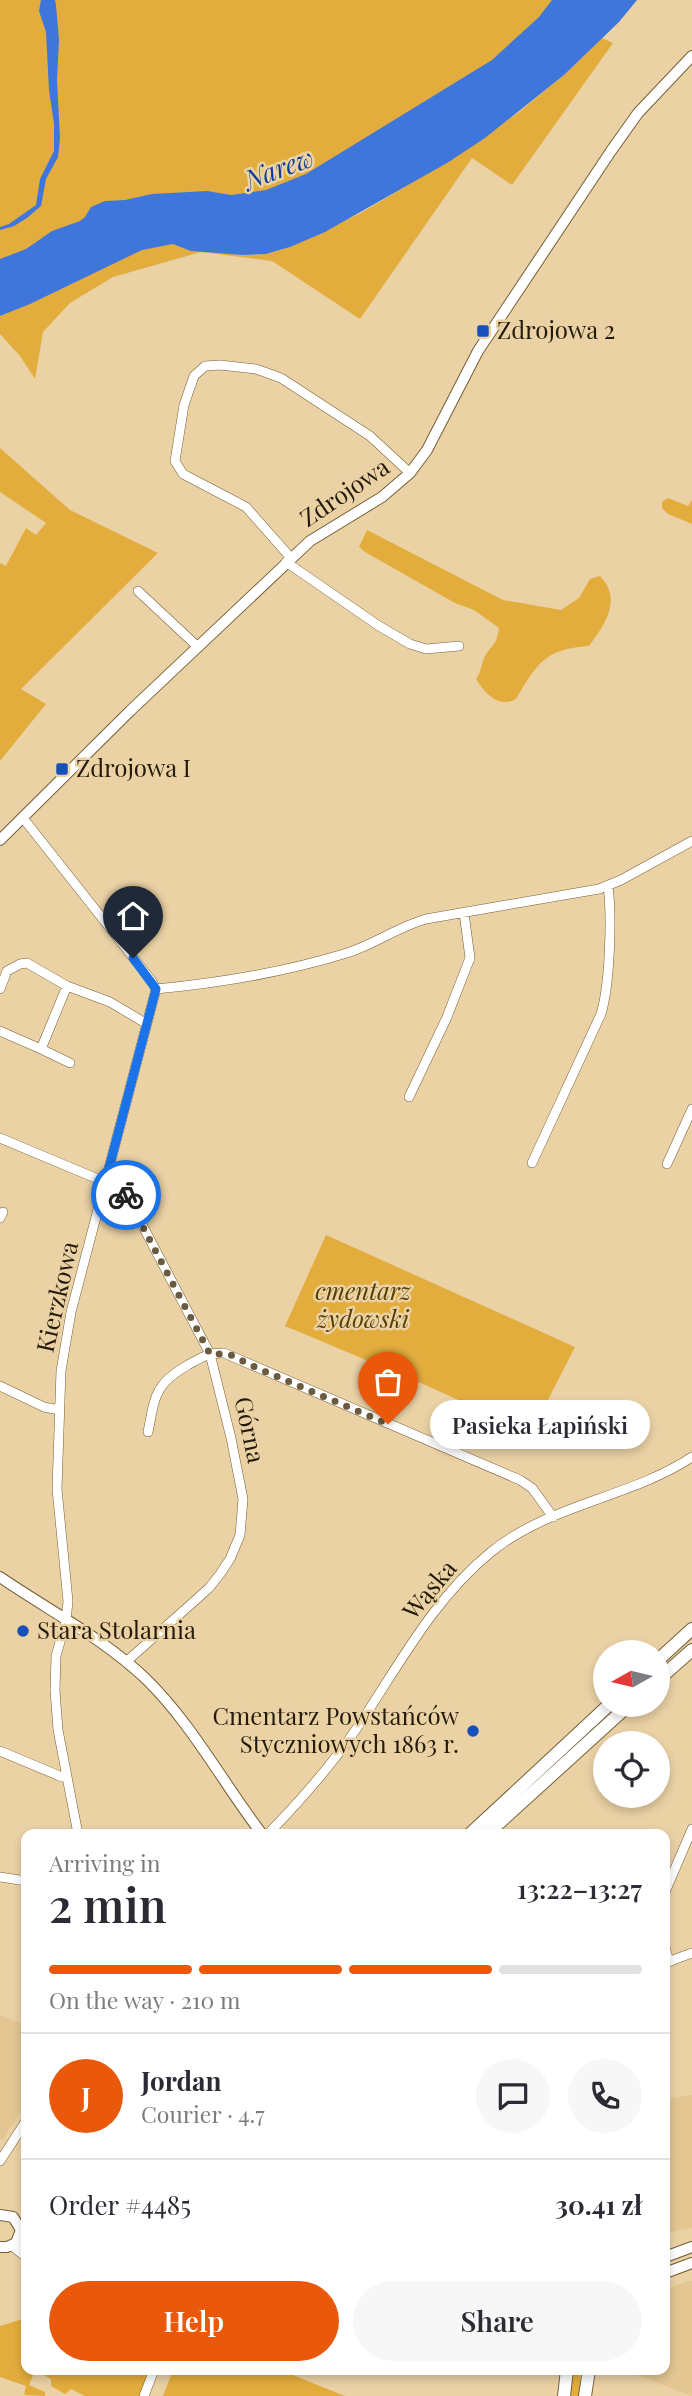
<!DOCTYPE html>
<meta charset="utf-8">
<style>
:root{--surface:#fff;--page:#f7f7f7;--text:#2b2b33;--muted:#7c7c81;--line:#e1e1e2;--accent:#ea580c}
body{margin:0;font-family:"Playfair Display",serif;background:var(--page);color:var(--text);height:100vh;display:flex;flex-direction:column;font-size:26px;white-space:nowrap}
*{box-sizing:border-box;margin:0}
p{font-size:23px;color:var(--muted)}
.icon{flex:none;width:38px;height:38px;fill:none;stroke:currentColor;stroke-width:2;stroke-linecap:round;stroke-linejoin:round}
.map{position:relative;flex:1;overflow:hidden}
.details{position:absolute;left:21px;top:1829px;width:649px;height:546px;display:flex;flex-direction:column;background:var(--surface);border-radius:14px;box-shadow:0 4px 10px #0003}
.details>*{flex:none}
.needle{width:46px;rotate:262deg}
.buttons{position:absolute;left:593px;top:1640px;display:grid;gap:14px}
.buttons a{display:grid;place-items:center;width:77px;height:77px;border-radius:50%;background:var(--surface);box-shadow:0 4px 10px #0003;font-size:35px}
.pin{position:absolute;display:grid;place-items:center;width:60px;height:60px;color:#fff;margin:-72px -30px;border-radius:50% 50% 50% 0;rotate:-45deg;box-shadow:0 0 7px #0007}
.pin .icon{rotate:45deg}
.courier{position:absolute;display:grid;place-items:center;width:70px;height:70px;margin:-35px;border:5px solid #1a73e8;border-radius:50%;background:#fff;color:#222;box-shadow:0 2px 9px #0007}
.bubble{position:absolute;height:49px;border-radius:24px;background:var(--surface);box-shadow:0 4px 10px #0003;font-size:23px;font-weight:600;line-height:49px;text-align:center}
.overview em{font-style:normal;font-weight:600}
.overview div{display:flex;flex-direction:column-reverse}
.overview{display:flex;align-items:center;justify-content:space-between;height:119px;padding:0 28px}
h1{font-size:46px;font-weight:600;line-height:52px}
.bar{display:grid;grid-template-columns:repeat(4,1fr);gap:10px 7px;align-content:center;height:84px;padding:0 28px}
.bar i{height:9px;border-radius:5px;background:var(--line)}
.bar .on{background:var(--accent)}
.bar p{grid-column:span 4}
.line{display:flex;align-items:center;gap:18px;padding:0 28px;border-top:2px solid var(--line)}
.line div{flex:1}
.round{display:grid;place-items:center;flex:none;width:74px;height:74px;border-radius:37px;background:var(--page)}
.cta{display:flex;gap:14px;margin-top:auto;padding:14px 28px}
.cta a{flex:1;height:80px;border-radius:42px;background:var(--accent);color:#fff;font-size:28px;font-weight:600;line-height:80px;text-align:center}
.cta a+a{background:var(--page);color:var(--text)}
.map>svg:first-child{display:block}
.built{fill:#e3c692}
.green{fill:#e3ad3d;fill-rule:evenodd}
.water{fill:#3f76dc}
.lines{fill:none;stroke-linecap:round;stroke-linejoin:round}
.minor-casing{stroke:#755f36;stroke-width:10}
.tertiary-casing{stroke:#755f36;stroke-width:12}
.secondary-casing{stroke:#755f36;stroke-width:14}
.minor{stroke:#fff;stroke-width:9}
.tertiary{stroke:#fff;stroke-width:10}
.secondary{stroke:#fff;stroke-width:12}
.done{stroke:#6a5b40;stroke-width:7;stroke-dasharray:0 12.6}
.route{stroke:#1a73e8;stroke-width:9}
.poi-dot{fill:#1750bb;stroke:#ebd2a5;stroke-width:2.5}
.labels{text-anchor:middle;stroke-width:5;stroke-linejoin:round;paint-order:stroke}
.poi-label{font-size:24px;fill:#241b0a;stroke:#ebd2a5;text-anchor:start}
.street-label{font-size:24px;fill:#241b0a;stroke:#ebd2a5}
.park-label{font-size:24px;font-style:italic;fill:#573d00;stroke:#ebd2a5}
.water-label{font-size:26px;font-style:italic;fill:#0b3c97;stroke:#ebd2a5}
</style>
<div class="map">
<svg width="692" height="2396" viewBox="0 0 692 2396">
<rect width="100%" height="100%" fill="#ebd2a5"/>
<!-- built -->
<path class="built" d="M 0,2015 L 26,2025 L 26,2102 L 3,2140 L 0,2139 Z
M 692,2095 L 692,2228 L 670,2232 L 665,2225 L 665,2099 Z
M 688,2281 L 692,2281 L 692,2396 L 624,2370 L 665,2370 L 665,2290 Z"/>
<!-- green -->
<path class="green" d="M 0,0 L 612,0 L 459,153 L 518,113 L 564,75 L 602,38 L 613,43 L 512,185 L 472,158 L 360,319 L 272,261 L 201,252 L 113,277 L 70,303 L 43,332 L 35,379 L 20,356 L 0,334 L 0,316 L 44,297 L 0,309 ZM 430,172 L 361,213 L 290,247 L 266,254 L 242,255 L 205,252 Z
M 0,448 L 70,510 L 158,553 L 21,689 L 46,704 L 0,761 L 0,563 L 6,566 L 26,528 L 36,535 L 46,523 L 0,492 Z
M 668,498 L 688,506 L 692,500 L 692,524 L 668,514 L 662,508 L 662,502 Z
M 367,530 L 503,600 L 561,610 L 579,598 L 590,579 L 600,576 C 603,580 608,585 609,590 C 616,610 600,631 589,646 C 544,649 537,664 516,699 C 499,709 485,693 476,679 C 481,672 481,666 484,658 C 491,644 496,648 499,628 L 474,610 L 455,603 L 365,552 L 359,547 Z
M 326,1235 L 575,1347 L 531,1433 L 421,1383 L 285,1326 Z
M 26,2318 L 26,2370 L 149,2370 L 140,2396 L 85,2396 L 71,2389 L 65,2394 L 51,2386 L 51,2379 L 35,2371 L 29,2385 L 45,2392 L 45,2396 L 24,2395 L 26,2386 L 0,2377 L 0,2326 Z
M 173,2370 L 280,2370 L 345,2396 L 163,2396 Z
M 572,2370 L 580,2370 L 580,2396 L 570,2396 Z"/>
<!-- water -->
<path class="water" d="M 41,0 L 55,0 L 56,5 L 59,40 L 57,80 L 60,138 L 58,157 L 46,179 L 41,206 L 27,218 L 14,226 L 0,230 L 0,227 L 9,224 L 36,205 L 40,179 L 54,151 L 54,124 L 49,90 L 46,32 L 39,11 Z
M 552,0 L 637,0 L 619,22 L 564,75 L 485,138 L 447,163 L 325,232 L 290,247 L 266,254 L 242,255 L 191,251 L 173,244 L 142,250 L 30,304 L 0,316 L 0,259 L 26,249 L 52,231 L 80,221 L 85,217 L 91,207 L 105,201 L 125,200 L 152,194 L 207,191 L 231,195 L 266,190 L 306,174 L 492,60 L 539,17 Z"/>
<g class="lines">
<defs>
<path id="minor" d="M 291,558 L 246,507 L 183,474 L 175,461 L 184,405 L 194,376 L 205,366 L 220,365 L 256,369 L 281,378 L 370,436 L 410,473
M 286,562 L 379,626 L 410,644 L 426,649 L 459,646
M 138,591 L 198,647
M 23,818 L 151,980 L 156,989 L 71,1312 L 61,1371 L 57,1489 L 68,1601 L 66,1621 L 56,1656 L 55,1691 L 58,1730 L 78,1834
M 0,989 L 7,971 L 20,964 L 27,963 L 67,986 L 110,1002 L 147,1024
M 156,989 C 220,983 285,972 347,953 C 375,944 398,927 426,919 L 599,889 L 621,880 L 692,841
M 0,1031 L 41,1049 L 67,986
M 41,1049 L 70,1063
M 409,1097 L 447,1017 L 470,958 L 464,913
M 0,1138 L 117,1187 L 126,1194 L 210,1354 L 231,1438 L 243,1499 L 240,1535 L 230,1559 L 220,1574 L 209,1588 L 126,1662
M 532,1163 L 601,1014 C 610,984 612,917 608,886
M 667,1164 L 692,1109
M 0,1218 L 3,1212
M 0,1386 L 44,1407 L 59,1410
M 148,1432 C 155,1397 154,1384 188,1365 C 200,1358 210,1352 224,1353 L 520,1480 L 532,1488 L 553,1517
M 0,1751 L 62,1777 L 67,1777
M 268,1834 C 300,1801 331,1766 357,1728 C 398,1667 433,1599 491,1552 C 550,1504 630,1498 692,1457
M 0,1877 L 26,1881
M 665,1892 L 692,1829
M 665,1947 L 669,1962
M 665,1963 L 692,1953
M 0,2161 L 26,2121
M 19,2239 L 26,2250
M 12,2246 L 26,2257
M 144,2396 L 154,2370"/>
<path id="tertiary" d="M 0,840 L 130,711 L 310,541 L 382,497 L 410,473 L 427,450 L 478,351 L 611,151 L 638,113 L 692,56
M 0,1577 C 48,1610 103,1638 146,1679 C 192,1724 223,1783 262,1834
M 0,2215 L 13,2217 L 21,2230 L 16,2243 L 7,2247 L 0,2247
M 665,2257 L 692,2247
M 665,2273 L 692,2263"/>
<path id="secondary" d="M 658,1660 L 692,1629
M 658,1680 L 692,1650
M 470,1834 L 610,1704
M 487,1834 L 630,1704
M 564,2396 L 567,2370
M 585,2396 L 589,2370"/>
</defs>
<!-- minor casing -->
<use href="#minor" class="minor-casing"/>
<!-- tertiary casing -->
<use href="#tertiary" class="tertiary-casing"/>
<!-- secondary casing -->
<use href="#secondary" class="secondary-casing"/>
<!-- minor -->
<use href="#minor" class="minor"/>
<!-- tertiary -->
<use href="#tertiary" class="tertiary"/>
<!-- secondary -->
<use href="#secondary" class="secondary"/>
</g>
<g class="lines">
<!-- done -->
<path class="done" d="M 126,1195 L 210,1354 L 229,1354 L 257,1368 L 388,1424"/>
<!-- route -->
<path class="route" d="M 126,1195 L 120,1189 L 105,1183 L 156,989 L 133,958"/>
</g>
<!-- markers -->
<g class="poi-dot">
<rect x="476" y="324" width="14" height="14" rx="3.5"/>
<rect x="55" y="762" width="14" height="14" rx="3.5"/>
<circle cx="23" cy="1631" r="7"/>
<circle cx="473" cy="1731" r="7"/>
</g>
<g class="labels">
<!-- poi labels -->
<g class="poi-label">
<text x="497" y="339">Zdrojowa 2</text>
<text x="76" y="777">Zdrojowa I</text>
<text x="37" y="1639">Stara Stolarnia</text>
<text x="459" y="1725" text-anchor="end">Cmentarz Powstańców<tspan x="459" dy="28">Styczniowych 1863 r.</tspan></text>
</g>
<!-- street labels -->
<g class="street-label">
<text transform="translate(345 493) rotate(-34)" y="8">Zdrojowa</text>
<text transform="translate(58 1297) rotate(-77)" y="8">Kierzkowa</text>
<text transform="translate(249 1430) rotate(78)" y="8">Górna</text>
<text transform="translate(430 1590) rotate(-50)" y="8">Wąska</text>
</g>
<!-- park labels -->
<g class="park-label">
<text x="363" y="1300">cmentarz<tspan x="363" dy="28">żydowski</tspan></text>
</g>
<!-- water labels -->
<g class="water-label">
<text transform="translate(279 169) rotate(-20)" y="9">Narew</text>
</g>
</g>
</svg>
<div class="buttons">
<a><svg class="needle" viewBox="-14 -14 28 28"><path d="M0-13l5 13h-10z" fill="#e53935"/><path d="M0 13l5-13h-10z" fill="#7c7c81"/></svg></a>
<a><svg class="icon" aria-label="locate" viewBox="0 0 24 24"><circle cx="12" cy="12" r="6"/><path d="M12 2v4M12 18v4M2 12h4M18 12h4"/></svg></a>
</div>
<div class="pin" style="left:388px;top:1424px;background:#ea580c"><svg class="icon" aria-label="bag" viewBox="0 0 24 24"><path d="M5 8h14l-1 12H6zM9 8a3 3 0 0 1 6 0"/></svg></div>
<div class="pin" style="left:133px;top:958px;background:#1f2937"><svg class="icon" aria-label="home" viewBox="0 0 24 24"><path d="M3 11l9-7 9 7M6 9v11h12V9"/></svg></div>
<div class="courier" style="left:126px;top:1195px"><svg class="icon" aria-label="bike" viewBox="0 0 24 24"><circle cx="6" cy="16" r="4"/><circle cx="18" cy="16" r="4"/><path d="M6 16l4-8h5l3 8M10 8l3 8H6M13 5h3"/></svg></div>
<div class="bubble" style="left:430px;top:1400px;width:220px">Pasieka Łapiński</div>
<section class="details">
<div class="overview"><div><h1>2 min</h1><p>Arriving in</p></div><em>13:22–13:27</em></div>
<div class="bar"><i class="on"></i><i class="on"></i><i class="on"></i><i></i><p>On the way · 210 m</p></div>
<div class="line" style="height:126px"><b class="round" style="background:var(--accent);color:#fff">J</b><div><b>Jordan</b><p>Courier · 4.7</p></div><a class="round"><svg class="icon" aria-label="chat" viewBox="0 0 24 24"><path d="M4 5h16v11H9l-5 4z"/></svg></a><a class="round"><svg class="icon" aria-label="phone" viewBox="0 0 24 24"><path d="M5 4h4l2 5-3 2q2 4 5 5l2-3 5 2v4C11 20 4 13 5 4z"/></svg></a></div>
<div class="line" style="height:91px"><div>Order #4485</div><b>30.41 zł</b></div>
<div class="cta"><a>Help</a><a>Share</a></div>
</section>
</div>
